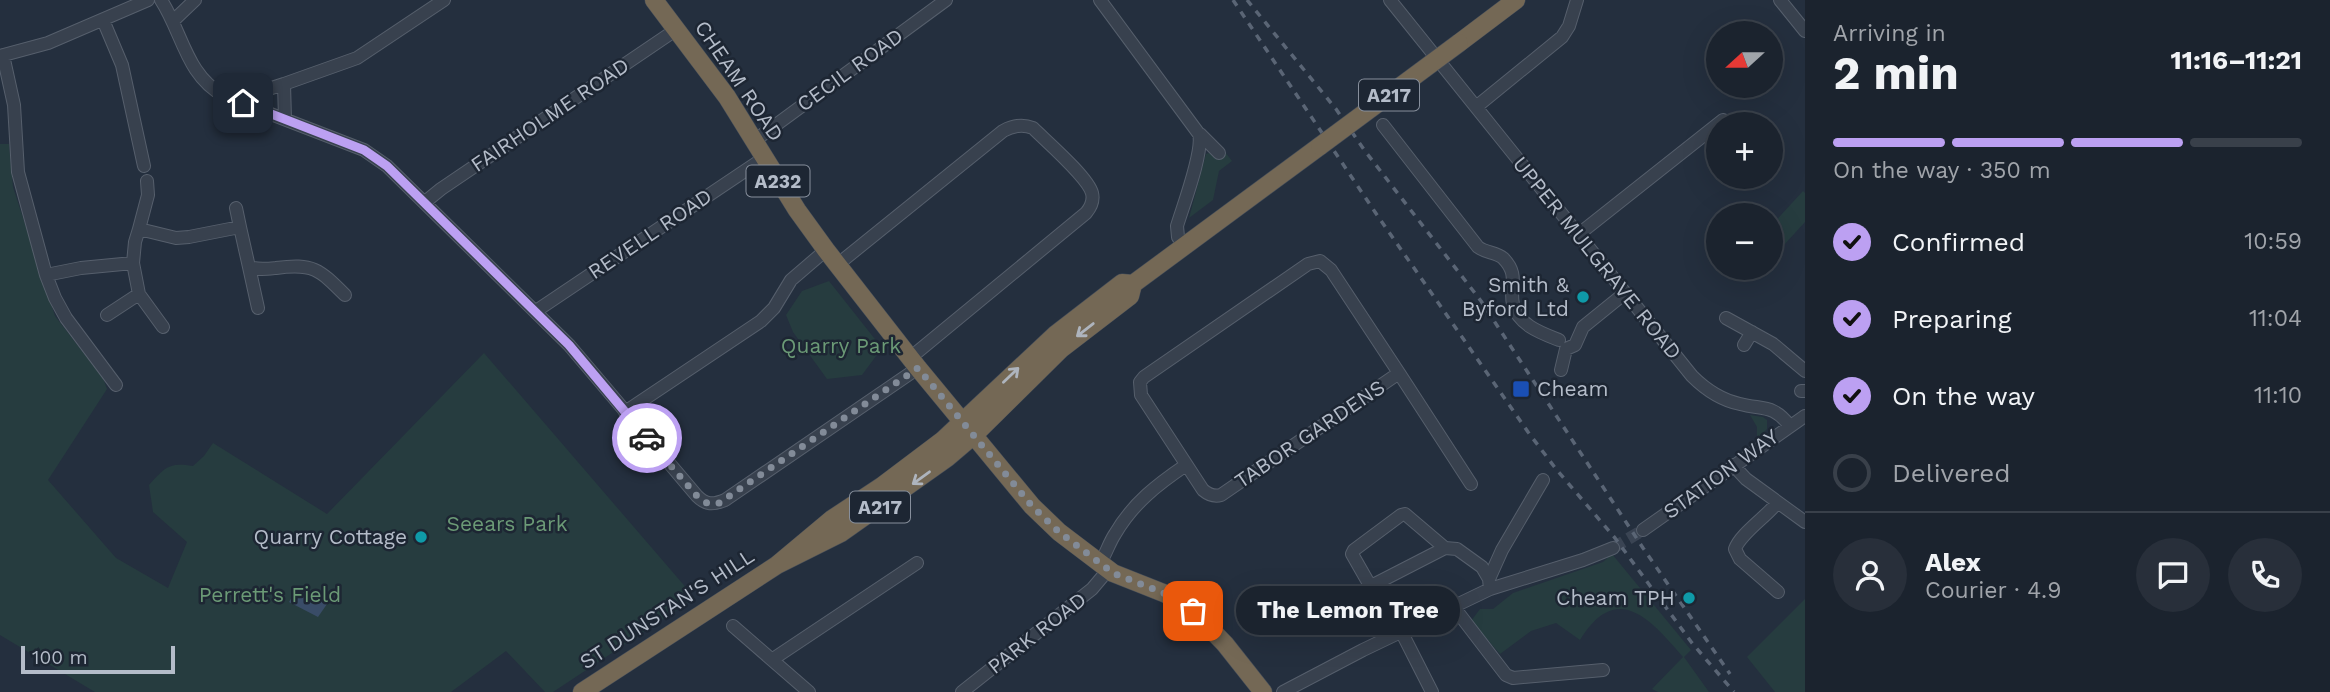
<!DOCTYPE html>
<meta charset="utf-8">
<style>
:root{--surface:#1b232e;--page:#282f3a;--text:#f1f3f6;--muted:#a0a4aa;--line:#39404a;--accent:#bca0f2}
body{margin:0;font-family:"Work Sans",sans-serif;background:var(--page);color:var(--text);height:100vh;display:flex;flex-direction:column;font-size:26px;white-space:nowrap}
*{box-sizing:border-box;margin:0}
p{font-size:23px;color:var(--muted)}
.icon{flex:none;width:38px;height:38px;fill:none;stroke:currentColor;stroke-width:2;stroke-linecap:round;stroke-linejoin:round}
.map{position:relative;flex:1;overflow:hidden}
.drawer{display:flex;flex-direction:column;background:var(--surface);width:525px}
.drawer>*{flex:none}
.needle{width:46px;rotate:249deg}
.fabs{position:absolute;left:1706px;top:21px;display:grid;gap:14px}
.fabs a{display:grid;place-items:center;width:77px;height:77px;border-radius:50%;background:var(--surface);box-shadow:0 7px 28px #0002,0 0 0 2px var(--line);font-size:35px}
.scale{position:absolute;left:21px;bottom:18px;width:154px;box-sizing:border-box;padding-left:7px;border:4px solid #b4bcc9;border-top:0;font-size:19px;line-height:24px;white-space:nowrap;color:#b4bcc9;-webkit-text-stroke:5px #1d2633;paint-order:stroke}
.pin{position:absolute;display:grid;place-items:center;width:60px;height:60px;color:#fff;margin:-30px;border-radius:14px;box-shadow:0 4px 10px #0006}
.courier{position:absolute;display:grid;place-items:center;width:70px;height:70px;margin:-35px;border:5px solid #bca0f2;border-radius:50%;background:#fff;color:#222;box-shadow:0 2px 9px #0007}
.bubble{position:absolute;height:49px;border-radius:24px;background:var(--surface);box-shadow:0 7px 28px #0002,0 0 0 2px var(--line);font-size:23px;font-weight:700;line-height:49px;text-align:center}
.summary em{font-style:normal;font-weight:700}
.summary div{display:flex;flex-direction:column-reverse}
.summary{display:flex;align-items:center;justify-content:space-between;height:119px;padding:0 28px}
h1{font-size:46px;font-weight:700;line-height:52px}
.bar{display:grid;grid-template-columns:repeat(4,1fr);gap:10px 7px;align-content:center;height:84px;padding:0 28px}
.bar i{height:9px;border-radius:5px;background:var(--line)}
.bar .current{background:var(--accent)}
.bar p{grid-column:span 4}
.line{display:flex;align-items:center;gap:18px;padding:0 28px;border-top:2px solid var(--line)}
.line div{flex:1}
.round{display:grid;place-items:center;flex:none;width:74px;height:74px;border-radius:37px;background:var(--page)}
ol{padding:0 28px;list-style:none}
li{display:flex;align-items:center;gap:21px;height:77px}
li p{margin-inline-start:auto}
li .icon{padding:7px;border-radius:50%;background:var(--accent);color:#111;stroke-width:4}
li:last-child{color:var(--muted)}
li i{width:38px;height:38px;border:4px solid var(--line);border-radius:50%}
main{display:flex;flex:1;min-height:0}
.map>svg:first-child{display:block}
.green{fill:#263c3f}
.water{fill:#394c67}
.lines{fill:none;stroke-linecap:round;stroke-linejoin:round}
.minor-tunnel{stroke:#3a4453;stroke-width:12;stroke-dasharray:12 6;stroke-linecap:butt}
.minor-casing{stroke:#565f6c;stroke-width:14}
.highway-casing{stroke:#434c59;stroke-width:19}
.minor{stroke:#38414e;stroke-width:12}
.highway{stroke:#746855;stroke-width:18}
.rail{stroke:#5a6575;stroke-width:3.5;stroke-dasharray:7 7;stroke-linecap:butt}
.highway-bridge-casing{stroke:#434c59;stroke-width:19;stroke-linecap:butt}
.highway-bridge{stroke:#746855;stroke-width:18}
.oneway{stroke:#aeb4bd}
.done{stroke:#828b98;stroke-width:7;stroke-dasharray:0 12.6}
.route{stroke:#bca0f2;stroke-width:9}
.culture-dot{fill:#0f9aa8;stroke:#1d2633;stroke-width:2.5}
.transit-dot{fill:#1a4fb4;stroke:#1d2633;stroke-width:2.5}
.labels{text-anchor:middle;stroke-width:5;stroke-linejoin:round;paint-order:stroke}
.shield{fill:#1d2633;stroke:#878f9c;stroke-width:2}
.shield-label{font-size:19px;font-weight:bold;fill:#b4bcc9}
.street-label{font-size:21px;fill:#b4bcc9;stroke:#1d2633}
.poi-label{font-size:21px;fill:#b4bcc9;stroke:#1d2633;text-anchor:end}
.park-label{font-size:21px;fill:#6b9a76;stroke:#1d2633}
</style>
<main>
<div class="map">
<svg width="1805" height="692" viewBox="0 0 1805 692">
<rect width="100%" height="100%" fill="#242f3e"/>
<!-- green -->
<path class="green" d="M 0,144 L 9,144 L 13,187 L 55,316 L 103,378 L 107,389 L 48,480 L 116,558 L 168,588 L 187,542 L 153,512 L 149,485 C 165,467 169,462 193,466 L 204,456 L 213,443 L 327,514 L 484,353 L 695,598 L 553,692 L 545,692 L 506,651 L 451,692 L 95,692 L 0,635 Z
M 1225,152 L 1232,161 L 1219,171 L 1213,200 L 1189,218 L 1206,154 L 1209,153 L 1217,159 Z
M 1803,191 L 1805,193 L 1805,222 L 1784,245 L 1771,232 L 1771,226 Z
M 829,281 L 882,348 L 862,375 L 827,379 L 793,332 L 786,315 L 802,291 Z
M 1750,415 L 1763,417 L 1767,420 L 1767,429 L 1757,439 L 1757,427 Z
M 1612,554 L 1691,650 L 1684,657 L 1709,692 L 1658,692 L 1652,689 L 1683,657 C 1650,619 1617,580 1580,640 L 1556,623 L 1531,631 L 1500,654 L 1471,621 L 1480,609 L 1493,609 L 1513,593 L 1603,562 Z
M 1805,599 L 1805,692 L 1775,692 L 1747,657 Z"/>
<!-- water -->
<path class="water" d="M 298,588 L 327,604 L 318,617 L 289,602 Z"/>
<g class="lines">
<!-- minor-tunnel -->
<path class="minor-tunnel" d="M 1613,548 L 1643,530"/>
<defs>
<path id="minor" d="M 161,0 C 183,34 186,75 224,96 L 364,150 L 387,166 L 569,345 L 697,496 C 706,505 713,505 725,500 L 918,368
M 1100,0 L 1199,134 C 1204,151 1183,206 1177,226 L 1178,237 L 1184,246
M 1390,0 L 1692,376 C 1705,389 1721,400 1740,404 C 1763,410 1773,404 1790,426
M 1780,0 L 1805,31
M 103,20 L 122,65 L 144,166
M 173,21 L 195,0
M 3,55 L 14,105 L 18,172 L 46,275 L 55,298 L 66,318 L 116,385
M 0,56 L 48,43 L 148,0
M 243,103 L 250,95 L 284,84
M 1476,107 L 1562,37 L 1569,26 L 1577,0
M 285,119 L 284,84 L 357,58 L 444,0
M 1383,125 L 1478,247 C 1486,253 1496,252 1503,258 C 1520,275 1509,287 1513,304 C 1518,325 1541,333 1559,340
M 1200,134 L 1219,153
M 754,141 L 946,0
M 425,202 L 441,189 L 677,29
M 236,208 L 240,227
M 139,229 L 148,195 L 147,181
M 1579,234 L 1723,120
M 1320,261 L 1331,270 L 1399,373 L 1221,495 C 1214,497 1209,495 1203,490 L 1141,395 L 1140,382 L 1144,377 L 1308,264 Z
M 133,263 L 139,294 L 163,327
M 837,265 L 1003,131 C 1012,126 1023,124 1033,128 C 1046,141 1088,177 1092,193 C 1094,201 1091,207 1086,213 L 910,358
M 249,267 L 258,308
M 46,275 L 81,268 L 133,263 L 135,242 L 139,229 L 176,238 L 189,237 L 240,227 L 249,267 C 258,270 266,269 276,268 C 313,263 319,269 345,295
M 536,311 L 764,158
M 107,315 L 139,294
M 1726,318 L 1773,344 L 1805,371
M 1744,345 L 1752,332
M 1561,370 L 1566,349 L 1575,345 L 1583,327 L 1625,293
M 1399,373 L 1471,484
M 1801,391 L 1805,391
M 625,412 L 761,321 L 774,308 L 791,280 L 826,250
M 1733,465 L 1746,479 L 1805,522
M 1777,503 C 1766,517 1740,534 1735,549 L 1740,559 L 1778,592
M 1643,530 L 1805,416
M 1445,548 L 1373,585 L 1368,582 L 1352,554 L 1354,550 L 1401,515 L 1405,514 L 1445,548 L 1457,549 L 1482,567 L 1489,579 L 1490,589
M 1100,563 C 1106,554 1109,543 1115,534 C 1133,503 1158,484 1186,465
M 1489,579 L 1502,550 L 1543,480
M 1453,606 L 1506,675 L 1513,678 L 1603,670
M 733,626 L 809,692
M 1401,631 L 1432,692
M 773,659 L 917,563
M 962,692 L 1092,589 L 1108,570
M 1283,692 L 1363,650 L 1490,589 L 1583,560 L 1613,548"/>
<path id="highway" d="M 654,0 L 727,97 L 797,210 L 826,250 L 918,368 L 1032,506 L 1059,532 L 1113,573 L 1166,594 L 1193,611 L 1225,644 L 1263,692
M 1459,43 L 1516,0
M 777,565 L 841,533 L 947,458 L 974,435 L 1061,349 L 1130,296 L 1133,284 L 1320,146
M 582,692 L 777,565 L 832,519 L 882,486 L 943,440 L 1056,334 L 1122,283 L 1133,284"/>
</defs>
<!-- minor casing -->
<use href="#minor" class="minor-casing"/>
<!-- highway casing -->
<use href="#highway" class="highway-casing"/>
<!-- minor -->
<use href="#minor" class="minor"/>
<!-- highway -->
<use href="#highway" class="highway"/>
<!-- rail -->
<path class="rail" d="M 1233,0 L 1375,212 L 1528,432 L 1556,469 L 1615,538 L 1692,643 L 1734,692
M 1247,0 L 1336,109 L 1365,151 L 1481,301 L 1643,548 L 1730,674"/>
<defs>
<path id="highway-bridge" d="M 1320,146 L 1459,43"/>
</defs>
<!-- highway-bridge casing -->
<use href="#highway-bridge" class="highway-bridge-casing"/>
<!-- highway-bridge -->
<use href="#highway-bridge" class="highway-bridge"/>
</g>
<!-- one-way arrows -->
<defs><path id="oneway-shaft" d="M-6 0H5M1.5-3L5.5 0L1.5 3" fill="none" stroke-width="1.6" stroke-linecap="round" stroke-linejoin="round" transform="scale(1.75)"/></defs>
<g class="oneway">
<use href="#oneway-shaft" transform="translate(1085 330) rotate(142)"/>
<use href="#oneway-shaft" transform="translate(1011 375) rotate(-44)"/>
<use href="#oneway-shaft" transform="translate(921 478) rotate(144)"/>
</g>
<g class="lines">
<!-- done -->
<path class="done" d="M 647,438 L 697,496 L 707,503 L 719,503 L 918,368 L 1032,506 L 1059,532 L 1113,573 L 1166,594 L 1193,611"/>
<!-- route -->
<path class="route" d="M 243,103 L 364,150 L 387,166 L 569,345 L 647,438"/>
</g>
<!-- markers -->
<g class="culture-dot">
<circle cx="1583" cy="297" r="7"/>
<circle cx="421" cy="537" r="7"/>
<circle cx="1689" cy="598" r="7"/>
</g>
<rect class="transit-dot" x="1512" y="380" width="18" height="18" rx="3.5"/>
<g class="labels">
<!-- shield labels -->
<g class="shield">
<rect x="1359" y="79.5" width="60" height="31" rx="5"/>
<rect x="746.5" y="165.5" width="63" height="31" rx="5"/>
<rect x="850" y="491.5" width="60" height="31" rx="5"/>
</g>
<g class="shield-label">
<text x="1389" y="102">A217</text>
<text x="778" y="188">A232</text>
<text x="880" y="514">A217</text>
</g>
<!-- street labels -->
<g class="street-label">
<text transform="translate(850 70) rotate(-36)" y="7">CECIL ROAD</text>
<text transform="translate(739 81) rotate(56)" y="7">CHEAM ROAD</text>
<text transform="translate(550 115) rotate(-34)" y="7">FAIRHOLME ROAD</text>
<text transform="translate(650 234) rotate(-34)" y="7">REVELL ROAD</text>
<text transform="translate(1597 258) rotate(51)" y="7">UPPER MULGRAVE ROAD</text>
<text transform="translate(1310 434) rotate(-34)" y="7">TABOR GARDENS</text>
<text transform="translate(1721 474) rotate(-36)" y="7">STATION WAY</text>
<text transform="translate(667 609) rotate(-33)" y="7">ST DUNSTAN'S HILL</text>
<text transform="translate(1037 633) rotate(-38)" y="7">PARK ROAD</text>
</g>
<!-- poi labels -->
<g class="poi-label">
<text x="1569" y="292">Smith &amp;<tspan x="1569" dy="24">Byford Ltd</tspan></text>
<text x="1537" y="396" text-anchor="start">Cheam</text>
<text x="407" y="544">Quarry Cottage</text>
<text x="1675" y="605">Cheam TPH</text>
</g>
<!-- park labels -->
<g class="park-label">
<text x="841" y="353">Quarry Park</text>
<text x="507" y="531">Seears Park</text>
<text x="270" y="602">Perrett's Field</text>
</g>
</g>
</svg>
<div class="fabs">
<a><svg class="needle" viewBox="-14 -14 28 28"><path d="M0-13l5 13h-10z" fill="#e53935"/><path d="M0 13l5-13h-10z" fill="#a0a4aa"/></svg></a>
<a>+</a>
<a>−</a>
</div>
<div class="scale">100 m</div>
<div class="pin" style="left:1193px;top:611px;background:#ea580c"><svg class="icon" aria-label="bag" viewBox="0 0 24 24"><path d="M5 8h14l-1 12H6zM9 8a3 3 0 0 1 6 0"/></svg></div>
<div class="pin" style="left:243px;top:103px;background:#1f2937"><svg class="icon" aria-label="home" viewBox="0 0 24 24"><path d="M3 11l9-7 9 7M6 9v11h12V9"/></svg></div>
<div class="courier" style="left:647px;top:438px"><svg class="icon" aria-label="car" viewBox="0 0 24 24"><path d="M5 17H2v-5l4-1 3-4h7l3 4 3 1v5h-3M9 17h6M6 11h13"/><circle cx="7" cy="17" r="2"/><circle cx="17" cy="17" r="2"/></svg></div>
<div class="bubble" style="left:1236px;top:586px;width:224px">The Lemon Tree</div>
</div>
<section class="drawer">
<div class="summary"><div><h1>2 min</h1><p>Arriving in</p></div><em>11:16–11:21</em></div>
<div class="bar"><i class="current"></i><i class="current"></i><i class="current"></i><i></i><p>On the way · 350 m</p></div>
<ol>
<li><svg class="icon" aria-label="check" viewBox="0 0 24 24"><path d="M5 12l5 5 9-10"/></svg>Confirmed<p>10:59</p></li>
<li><svg class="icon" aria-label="check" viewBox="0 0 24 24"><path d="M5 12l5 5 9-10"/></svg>Preparing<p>11:04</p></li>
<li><svg class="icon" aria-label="check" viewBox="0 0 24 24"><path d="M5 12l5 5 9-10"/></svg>On the way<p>11:10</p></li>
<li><i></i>Delivered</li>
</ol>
<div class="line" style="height:126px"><a class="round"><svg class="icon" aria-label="person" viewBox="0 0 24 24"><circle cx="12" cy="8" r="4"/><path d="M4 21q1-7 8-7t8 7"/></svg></a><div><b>Alex</b><p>Courier · 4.9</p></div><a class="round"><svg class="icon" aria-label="chat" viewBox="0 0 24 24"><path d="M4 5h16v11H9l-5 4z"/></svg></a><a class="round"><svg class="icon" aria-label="phone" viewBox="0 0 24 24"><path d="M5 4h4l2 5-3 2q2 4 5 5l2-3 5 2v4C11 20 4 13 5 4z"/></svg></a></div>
</section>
</main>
